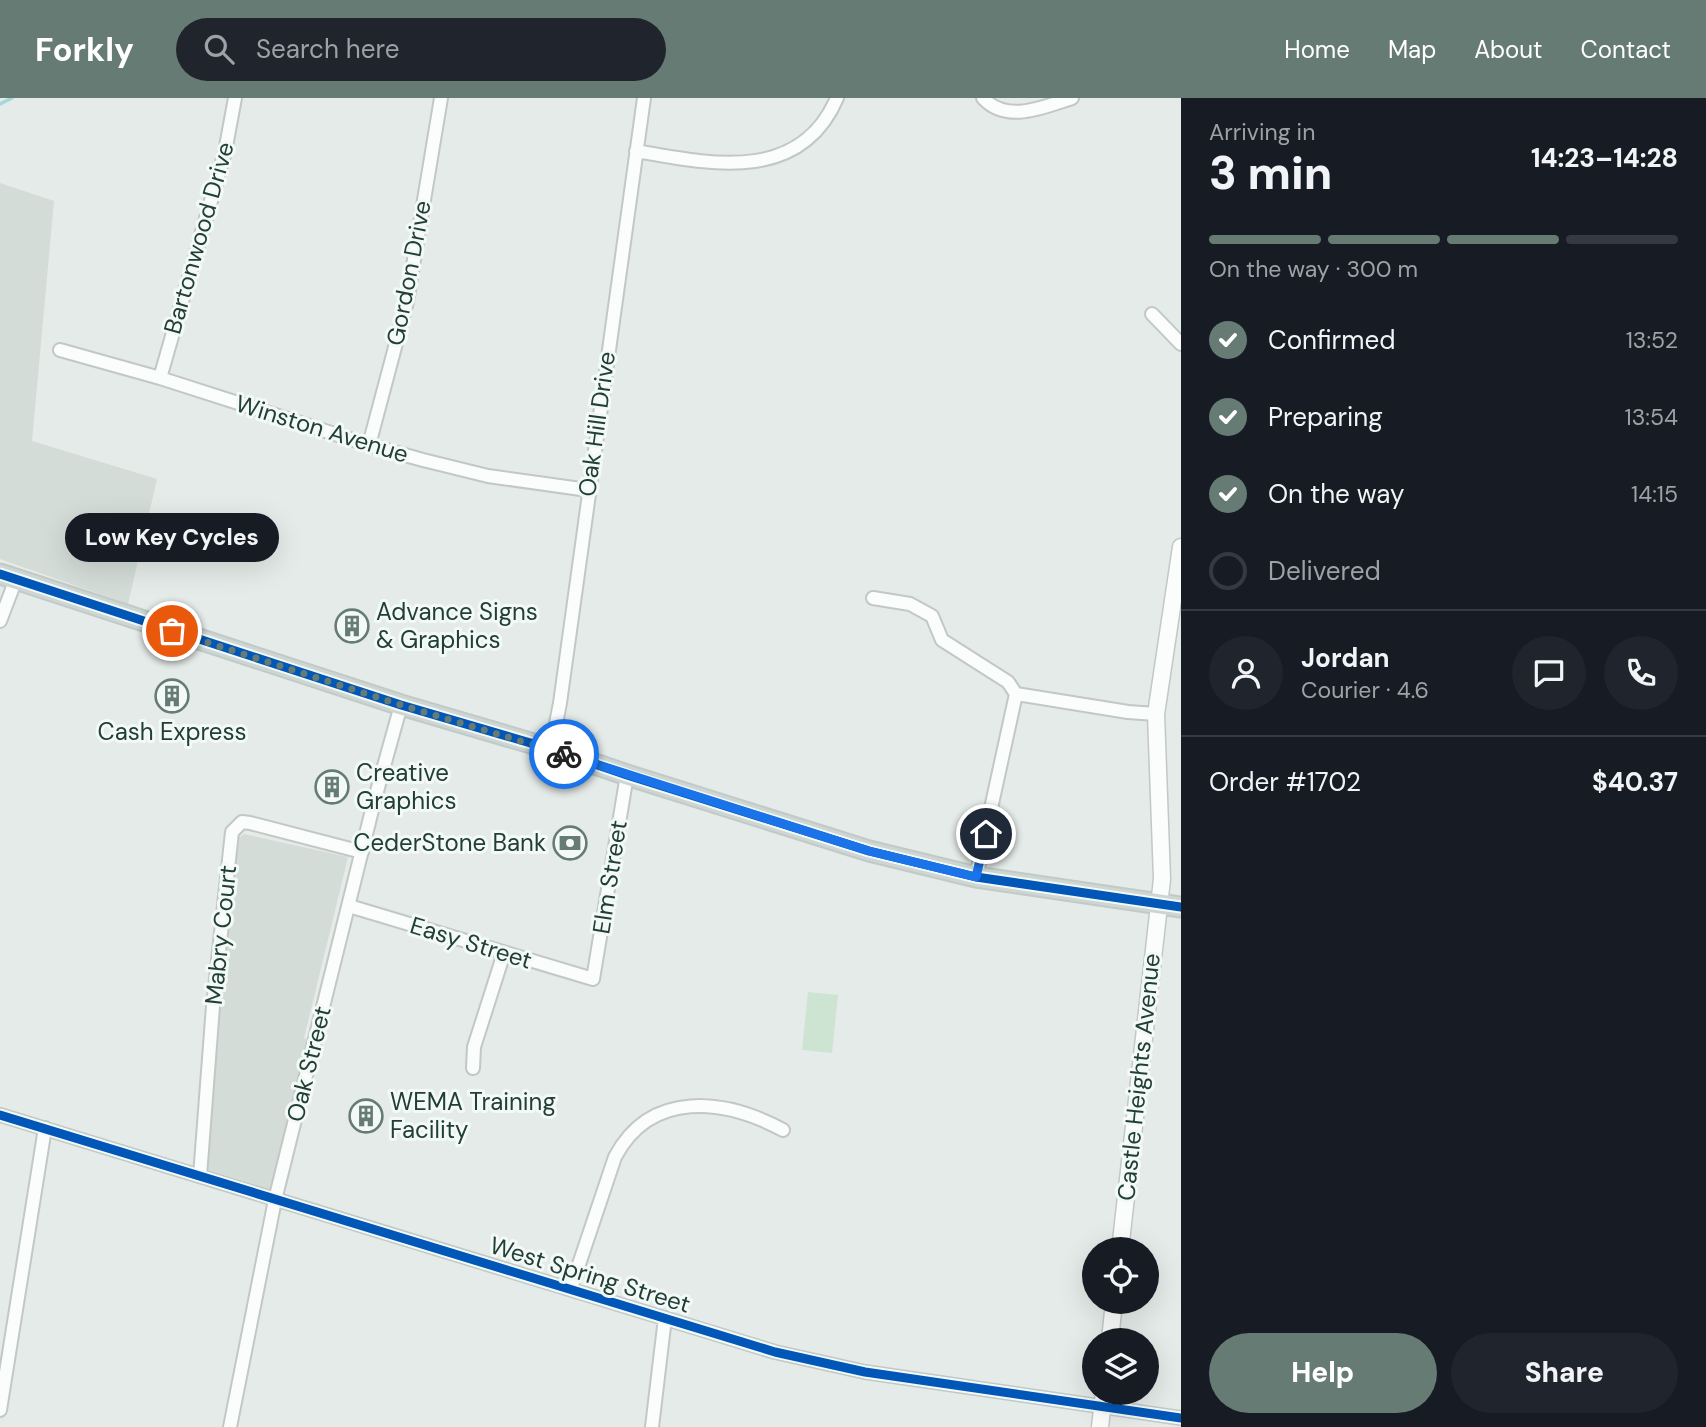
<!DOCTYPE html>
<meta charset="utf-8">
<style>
:root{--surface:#171b24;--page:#20242c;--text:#f1f3f6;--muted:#9ea1a6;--line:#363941;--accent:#667b74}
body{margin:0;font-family:"DM Sans",sans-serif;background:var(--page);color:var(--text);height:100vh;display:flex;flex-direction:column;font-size:26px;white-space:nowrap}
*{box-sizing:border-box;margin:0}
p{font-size:23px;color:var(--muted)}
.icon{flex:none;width:38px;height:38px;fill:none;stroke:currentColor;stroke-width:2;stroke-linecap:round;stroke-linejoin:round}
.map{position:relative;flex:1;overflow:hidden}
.sheet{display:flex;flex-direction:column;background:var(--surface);width:525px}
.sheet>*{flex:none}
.fabs{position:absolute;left:1082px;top:1139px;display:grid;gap:14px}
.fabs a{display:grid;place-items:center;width:77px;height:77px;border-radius:50%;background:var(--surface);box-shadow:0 7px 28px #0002;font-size:35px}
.pin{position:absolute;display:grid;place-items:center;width:60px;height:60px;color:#fff;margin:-30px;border:4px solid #fff;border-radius:50%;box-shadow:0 2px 7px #0007}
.courier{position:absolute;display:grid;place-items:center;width:70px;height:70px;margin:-35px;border:5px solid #1a73e8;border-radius:50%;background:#fff;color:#222;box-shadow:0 2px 9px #0007}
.bubble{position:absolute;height:49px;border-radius:24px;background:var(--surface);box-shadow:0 7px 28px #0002;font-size:23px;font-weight:800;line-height:49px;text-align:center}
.overview em{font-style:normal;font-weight:800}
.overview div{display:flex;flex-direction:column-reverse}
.overview{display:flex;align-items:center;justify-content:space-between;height:119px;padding:0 28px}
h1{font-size:46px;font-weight:800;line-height:52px}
.bar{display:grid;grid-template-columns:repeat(4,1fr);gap:10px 7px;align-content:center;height:84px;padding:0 28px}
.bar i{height:9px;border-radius:5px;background:var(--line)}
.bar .on{background:var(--accent)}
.bar p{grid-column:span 4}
.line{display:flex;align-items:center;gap:18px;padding:0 28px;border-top:2px solid var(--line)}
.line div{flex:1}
.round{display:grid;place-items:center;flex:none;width:74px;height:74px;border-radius:37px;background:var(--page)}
ol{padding:0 28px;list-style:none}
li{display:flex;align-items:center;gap:21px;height:77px}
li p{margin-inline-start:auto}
li .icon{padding:7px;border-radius:50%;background:var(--accent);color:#fff;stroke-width:4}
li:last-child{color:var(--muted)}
li i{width:38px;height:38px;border:4px solid var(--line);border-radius:50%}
.cta{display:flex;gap:14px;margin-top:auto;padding:14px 28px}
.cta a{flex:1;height:80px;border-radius:42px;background:var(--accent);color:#fff;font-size:28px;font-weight:800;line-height:80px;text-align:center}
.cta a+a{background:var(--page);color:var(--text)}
header{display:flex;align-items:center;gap:42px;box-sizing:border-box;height:98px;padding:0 35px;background:var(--accent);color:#fff}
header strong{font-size:33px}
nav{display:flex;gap:38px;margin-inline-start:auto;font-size:24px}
.search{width:490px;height:63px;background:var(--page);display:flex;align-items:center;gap:18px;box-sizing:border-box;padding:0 24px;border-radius:38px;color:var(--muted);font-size:26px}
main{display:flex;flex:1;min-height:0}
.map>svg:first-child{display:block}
.built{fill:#d3dcd7}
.green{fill:#cee4d3}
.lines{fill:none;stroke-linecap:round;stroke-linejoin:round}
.stream{stroke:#a5d7d9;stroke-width:3.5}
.minor-casing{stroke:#c2c8c5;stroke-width:16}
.tertiary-casing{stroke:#c2c8c5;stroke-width:19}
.primary-casing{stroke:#c1cac7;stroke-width:23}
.minor{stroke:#fbfcfc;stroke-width:12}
.tertiary{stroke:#fbfcfc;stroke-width:16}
.primary{stroke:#ced6d3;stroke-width:19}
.cycleway-casing{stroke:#f3f9f6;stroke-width:13}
.cycleway{stroke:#0057b8;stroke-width:9}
.done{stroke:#667b74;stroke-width:7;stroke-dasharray:0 12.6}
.route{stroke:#1a73e8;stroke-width:9}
.labels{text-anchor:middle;stroke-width:6;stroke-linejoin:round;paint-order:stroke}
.street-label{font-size:24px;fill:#223f35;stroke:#f3f9f6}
.poi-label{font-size:24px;fill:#223f35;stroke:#f3f9f6;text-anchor:start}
</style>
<header>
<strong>Forkly</strong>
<div class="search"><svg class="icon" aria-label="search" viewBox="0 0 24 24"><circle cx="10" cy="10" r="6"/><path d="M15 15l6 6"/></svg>Search here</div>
<nav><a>Home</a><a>Map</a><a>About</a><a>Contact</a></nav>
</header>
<main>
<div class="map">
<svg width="1181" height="1329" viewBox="0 0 1181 1329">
<rect width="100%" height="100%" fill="#e5ebe8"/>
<!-- built -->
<path class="built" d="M 0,85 L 54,103 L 32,343 L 157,381 L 128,506 L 0,461 Z
M 244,736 L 348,759 L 304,940 L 312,943 L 273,1092 L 207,1072 L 219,919 L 237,746 L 238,740 Z"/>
<!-- green -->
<path class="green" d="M 808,894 L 838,897 L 832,955 L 802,952 Z"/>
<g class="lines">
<!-- stream -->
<path class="stream" d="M 0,6 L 12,0"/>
<defs>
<path id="minor" d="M 983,0 C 1007,26 1043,9 1072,0
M 636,53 C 710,66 800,86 837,0
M 1152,216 L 1181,246
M 60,252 L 160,280 L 369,347 L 423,362 L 488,378 L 588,392
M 160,280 L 225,54 L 235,0
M 369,347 L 407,204 L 441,0
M 873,500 L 910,506 L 932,518 L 942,542 L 1008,584 L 1016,596 L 1128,614 L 1156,616
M 0,523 L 16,481
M 551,651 L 560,605 L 644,0
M 976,779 L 1016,596
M 349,808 L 593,881 L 627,677
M 473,970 L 474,949 L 504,855
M 0,1017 L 775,1254 L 865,1274 L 1181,1320
M 200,1078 L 213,908 L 232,734 L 242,724 L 250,725 L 362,754
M 571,1190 L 615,1059 C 651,991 725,1001 783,1032
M 0,1312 L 45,1030
M 230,1329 L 275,1102 L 374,704 L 401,607
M 652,1329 L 665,1220"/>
<path id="tertiary" d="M 1120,1152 L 1162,781 L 1156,616 L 1181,449
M 1110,1242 L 1114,1204
M 1100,1329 L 1104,1295"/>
<path id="primary" d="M 0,476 L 401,607 L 551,651 L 627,677 L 869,753 L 976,779 L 1181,809"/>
</defs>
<!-- minor casing -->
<use href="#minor" class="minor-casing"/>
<!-- tertiary casing -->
<use href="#tertiary" class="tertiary-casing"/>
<!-- primary casing -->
<use href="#primary" class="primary-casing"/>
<!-- minor -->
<use href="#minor" class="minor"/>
<!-- tertiary -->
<use href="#tertiary" class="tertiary"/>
<!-- primary -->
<use href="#primary" class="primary"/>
<defs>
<path id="cycleway" d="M 0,476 L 401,607 L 551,651 L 627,677 L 869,753 L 976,779 L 1181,809
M 0,1017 L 775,1254 L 865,1274 L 1181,1320"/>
</defs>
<!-- cycleway casing -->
<use href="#cycleway" class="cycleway-casing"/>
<!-- cycleway -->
<use href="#cycleway" class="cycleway"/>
</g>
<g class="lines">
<!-- done -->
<path class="done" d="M 172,533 L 401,607 L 564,656"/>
<!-- route -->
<path class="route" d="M 564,656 L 869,753 L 976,779 L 986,736"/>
</g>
<!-- icons -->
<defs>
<symbol id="building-ring" viewBox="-11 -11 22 22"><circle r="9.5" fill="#f3f9f6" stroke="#667b74" stroke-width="1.5"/><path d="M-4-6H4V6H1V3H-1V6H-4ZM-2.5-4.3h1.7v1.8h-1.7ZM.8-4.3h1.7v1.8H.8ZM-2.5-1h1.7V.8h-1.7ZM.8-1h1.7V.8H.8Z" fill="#667b74"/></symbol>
<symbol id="bank-ring" viewBox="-11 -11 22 22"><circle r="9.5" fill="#f3f9f6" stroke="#667b74" stroke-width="1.5"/><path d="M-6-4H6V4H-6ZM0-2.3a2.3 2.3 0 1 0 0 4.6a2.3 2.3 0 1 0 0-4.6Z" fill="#667b74"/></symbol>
</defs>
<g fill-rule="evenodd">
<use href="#building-ring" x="333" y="509" width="38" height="38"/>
<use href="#building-ring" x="153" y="579" width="38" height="38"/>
<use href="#building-ring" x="313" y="670" width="38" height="38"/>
<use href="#bank-ring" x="551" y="726" width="38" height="38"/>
<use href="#building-ring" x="347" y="999" width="38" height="38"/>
</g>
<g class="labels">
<!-- street labels -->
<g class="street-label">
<text transform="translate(199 140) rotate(-74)" y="8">Bartonwood Drive</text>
<text transform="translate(409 175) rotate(-79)" y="8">Gordon Drive</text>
<text transform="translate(597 326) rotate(-82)" y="8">Oak Hill Drive</text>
<text transform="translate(322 331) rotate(17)" y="8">Winston Avenue</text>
<text transform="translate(610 779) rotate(-81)" y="8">Elm Street</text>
<text transform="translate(221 837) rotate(-84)" y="8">Mabry Court</text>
<text transform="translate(471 845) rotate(17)" y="8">Easy Street</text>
<text transform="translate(309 966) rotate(-76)" y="8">Oak Street</text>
<text transform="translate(1139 979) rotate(-84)" y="8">Castle Heights Avenue</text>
<text transform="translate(590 1177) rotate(17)" y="8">West Spring Street</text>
</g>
<!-- poi labels -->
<g class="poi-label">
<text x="376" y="522">Advance Signs<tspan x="376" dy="28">&amp; Graphics</tspan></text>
<text x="172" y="642" text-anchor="middle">Cash Express</text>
<text x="356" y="683">Creative<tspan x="356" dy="28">Graphics</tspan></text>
<text x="546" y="753" text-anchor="end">CederStone Bank</text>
<text x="390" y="1012">WEMA Training<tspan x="390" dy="28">Facility</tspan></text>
</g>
</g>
</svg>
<div class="fabs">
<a><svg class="icon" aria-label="locate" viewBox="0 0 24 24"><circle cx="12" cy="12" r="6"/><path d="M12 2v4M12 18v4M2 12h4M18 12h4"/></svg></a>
<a><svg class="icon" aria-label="layers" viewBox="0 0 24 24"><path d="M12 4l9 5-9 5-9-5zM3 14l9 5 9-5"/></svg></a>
</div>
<div class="pin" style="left:172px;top:533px;background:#ea580c"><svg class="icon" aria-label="bag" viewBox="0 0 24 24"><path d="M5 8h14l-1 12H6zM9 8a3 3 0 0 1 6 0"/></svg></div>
<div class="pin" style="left:986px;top:736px;background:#1f2937"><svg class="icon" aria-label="home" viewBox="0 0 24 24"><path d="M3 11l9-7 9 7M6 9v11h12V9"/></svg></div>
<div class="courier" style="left:564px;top:656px"><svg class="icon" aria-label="bike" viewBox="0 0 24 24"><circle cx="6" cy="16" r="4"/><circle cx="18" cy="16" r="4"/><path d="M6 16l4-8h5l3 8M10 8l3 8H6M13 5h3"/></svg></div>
<div class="bubble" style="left:65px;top:415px;width:214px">Low Key Cycles</div>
</div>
<section class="sheet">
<div class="overview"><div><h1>3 min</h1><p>Arriving in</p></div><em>14:23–14:28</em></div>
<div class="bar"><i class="on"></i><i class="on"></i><i class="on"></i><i></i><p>On the way · 300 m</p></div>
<ol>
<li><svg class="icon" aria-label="check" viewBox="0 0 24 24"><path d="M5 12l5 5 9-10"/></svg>Confirmed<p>13:52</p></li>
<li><svg class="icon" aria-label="check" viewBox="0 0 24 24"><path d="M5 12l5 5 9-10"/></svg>Preparing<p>13:54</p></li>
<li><svg class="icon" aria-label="check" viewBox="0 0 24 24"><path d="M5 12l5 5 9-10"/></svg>On the way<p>14:15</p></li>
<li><i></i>Delivered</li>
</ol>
<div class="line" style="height:126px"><a class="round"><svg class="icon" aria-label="person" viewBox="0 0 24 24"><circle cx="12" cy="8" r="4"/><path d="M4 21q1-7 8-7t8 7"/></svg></a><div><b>Jordan</b><p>Courier · 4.6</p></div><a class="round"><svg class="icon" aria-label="chat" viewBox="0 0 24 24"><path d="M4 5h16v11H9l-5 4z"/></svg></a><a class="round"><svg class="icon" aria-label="phone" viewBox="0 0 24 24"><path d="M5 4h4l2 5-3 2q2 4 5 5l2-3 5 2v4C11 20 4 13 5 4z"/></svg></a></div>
<div class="line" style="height:91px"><div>Order #1702</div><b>$40.37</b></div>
<div class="cta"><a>Help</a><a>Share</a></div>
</section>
</main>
